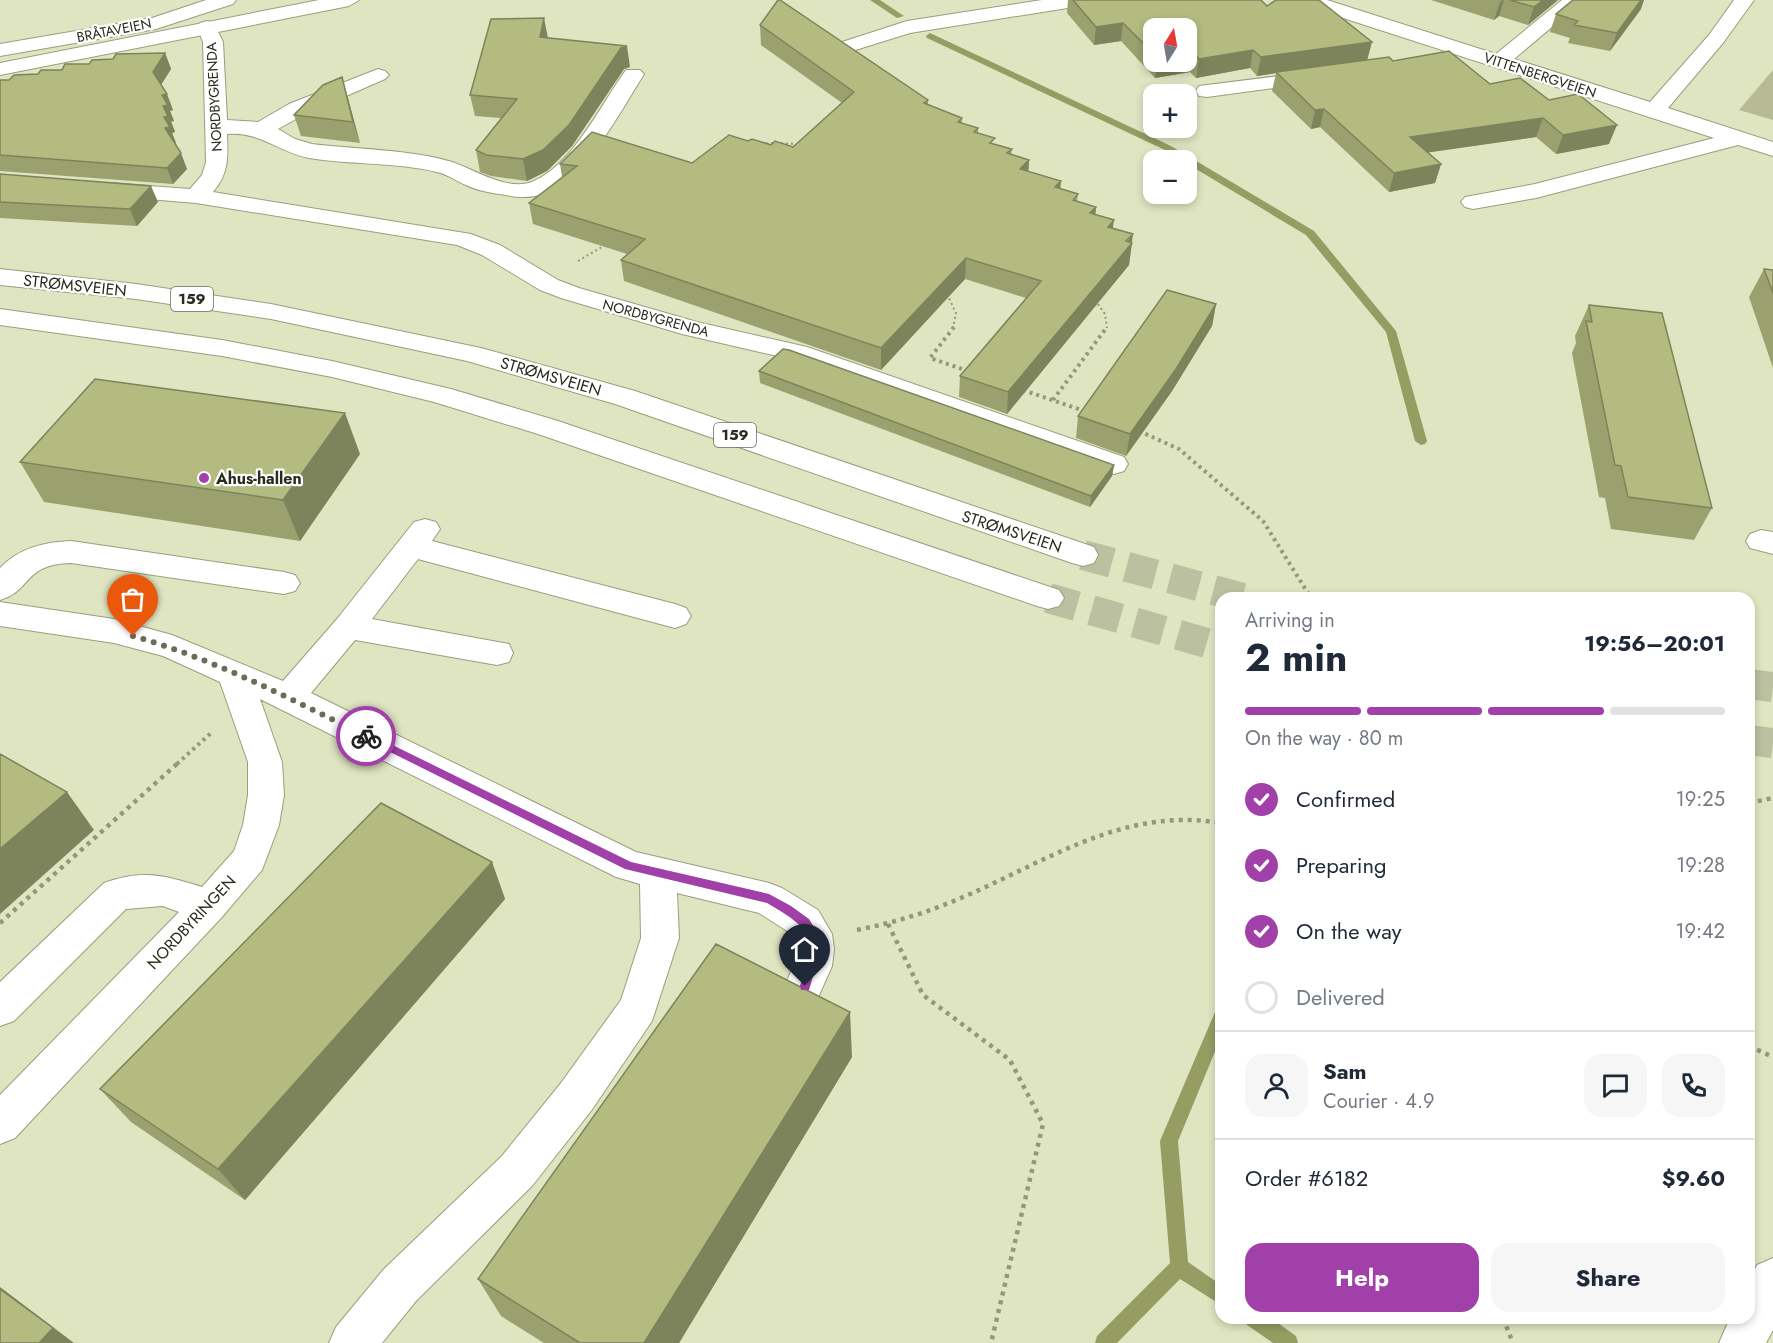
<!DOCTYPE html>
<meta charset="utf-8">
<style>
:root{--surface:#fff;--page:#f6f6f7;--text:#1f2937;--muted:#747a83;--line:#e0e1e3;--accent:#a140a8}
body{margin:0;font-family:Jost,sans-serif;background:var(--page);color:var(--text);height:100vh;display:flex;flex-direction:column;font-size:22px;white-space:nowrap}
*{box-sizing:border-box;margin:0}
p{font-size:20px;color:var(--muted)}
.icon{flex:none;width:33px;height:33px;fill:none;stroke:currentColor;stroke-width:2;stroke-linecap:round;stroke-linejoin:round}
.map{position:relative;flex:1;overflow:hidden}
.drawer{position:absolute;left:1215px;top:592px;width:540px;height:732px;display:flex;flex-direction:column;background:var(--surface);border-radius:18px;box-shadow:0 3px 9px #0003}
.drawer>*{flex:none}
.needle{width:39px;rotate:11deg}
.fabs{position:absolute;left:1143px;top:18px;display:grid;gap:12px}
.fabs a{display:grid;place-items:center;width:54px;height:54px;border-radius:12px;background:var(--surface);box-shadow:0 3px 9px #0003;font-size:30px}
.pin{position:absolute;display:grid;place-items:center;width:51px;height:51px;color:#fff;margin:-62px -26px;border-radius:50% 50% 50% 0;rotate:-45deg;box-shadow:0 0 6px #0007}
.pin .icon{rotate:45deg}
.courier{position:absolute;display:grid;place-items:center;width:60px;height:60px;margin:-30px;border:4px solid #a140a8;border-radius:50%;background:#fff;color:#222;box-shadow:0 2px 8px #0007}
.overview em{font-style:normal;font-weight:700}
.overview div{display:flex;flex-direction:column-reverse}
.overview{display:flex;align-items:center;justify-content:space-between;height:102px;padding:0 30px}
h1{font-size:39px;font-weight:700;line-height:45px}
.bar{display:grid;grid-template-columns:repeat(4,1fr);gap:9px 6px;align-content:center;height:72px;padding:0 30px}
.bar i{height:8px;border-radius:4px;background:var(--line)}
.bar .current{background:var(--accent)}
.bar p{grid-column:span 4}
.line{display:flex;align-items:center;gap:15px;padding:0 30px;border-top:2px solid var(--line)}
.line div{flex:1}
.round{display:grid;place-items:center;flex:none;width:63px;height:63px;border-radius:18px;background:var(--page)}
ol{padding:0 30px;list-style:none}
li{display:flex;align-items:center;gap:18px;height:66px}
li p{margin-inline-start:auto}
li .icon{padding:6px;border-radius:50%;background:var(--accent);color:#fff;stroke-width:4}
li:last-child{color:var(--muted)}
li i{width:33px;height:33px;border:3px solid var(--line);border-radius:50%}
.button{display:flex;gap:12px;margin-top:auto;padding:12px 30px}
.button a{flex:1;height:69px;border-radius:18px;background:var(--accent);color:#fff;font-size:24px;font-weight:700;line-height:69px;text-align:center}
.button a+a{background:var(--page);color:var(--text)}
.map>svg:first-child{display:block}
.green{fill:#b6bb96}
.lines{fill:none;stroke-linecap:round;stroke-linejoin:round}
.stream{fill:#959d63;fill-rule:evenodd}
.highway-tunnel{stroke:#bbc0a0;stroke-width:30;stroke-dasharray:30 15;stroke-linecap:butt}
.minor-casing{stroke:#999e7c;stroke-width:2}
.major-casing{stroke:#999e7c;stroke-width:2}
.highway-casing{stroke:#999e7c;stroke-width:2}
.path-far2{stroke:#93977c;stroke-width:2;stroke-dasharray:2 3;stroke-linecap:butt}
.path-far1{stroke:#93977c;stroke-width:4;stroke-dasharray:3 4;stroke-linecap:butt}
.path{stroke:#93977c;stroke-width:4.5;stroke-dasharray:4 5;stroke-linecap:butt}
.minor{fill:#fff;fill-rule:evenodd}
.major{fill:#fff;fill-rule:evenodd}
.highway{fill:#fff;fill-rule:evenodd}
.wall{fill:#9aa16e;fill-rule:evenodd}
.shaded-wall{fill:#7d835a}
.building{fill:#b3bb80;stroke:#7d835a;stroke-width:1.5}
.route{fill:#a140a8}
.done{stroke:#696c56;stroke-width:6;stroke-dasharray:0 10.8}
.poi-dot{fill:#a140a8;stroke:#fff;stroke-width:2}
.labels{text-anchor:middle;stroke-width:4.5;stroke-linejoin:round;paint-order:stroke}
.far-street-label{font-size:14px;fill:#292b1d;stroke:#fff}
.shield{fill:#fff;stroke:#696b61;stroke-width:1.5}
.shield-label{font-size:15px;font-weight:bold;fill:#292b1d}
.street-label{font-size:16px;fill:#292b1d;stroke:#fff}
.poi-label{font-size:16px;font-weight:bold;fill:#292b1d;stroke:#fff;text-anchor:start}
</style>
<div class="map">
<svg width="1773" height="1343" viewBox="0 0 1773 1343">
<rect width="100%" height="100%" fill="#dfe5c1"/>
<!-- green -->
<path class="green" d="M 1773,70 L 1773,120 L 1739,110 Z"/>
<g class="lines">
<!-- stream -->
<path class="stream" d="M 870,0 L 880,0 L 904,16 L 897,18 Z
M 930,33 L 1171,146 L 1314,231 L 1396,331 L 1427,441 L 1425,444 L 1421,445 L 1415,441 L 1386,332 L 1306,235 L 1186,163 L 1186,160 L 1182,160 L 1165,150 L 927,38 L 926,36 Z
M 1221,1010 L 1221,1037 L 1178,1141 L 1188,1262 L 1221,1285 L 1221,1305 L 1180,1279 L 1117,1343 L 1095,1343 L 1097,1336 L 1170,1263 L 1160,1141 L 1215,1012 Z
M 1245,1318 L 1271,1318 L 1296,1336 L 1298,1343 L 1273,1343 L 1247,1325 Z"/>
<!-- highway-tunnel -->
<path class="highway-tunnel" d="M 1083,555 L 1243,598
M 1048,598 L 1221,647
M 1749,684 L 1773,687
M 1749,740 L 1773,743"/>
<defs>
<path id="minor" d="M 206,0 L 236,0 L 233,4 L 156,29 L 0,56 L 0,44 L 152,18 Z
M 1042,0 L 1090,0 L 1080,6 L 910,33 L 849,52 L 842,50 L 839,46 L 842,42 L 907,21 Z
M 1297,0 L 1327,0 L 1496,54 L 1562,0 L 1584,0 L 1514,59 L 1650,102 L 1709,35 L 1734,0 L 1754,0 L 1723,43 L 1668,108 L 1773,142 L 1773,156 L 1738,145 L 1536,198 L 1473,209 L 1465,207 L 1461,202 L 1465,197 L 1535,184 L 1714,138 L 1300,4 Z
M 207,21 L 214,23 L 223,42 L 227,120 L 258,122 L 289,104 L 378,69 L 385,71 L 389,75 L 385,79 L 305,114 L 278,129 L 295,139 L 312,144 C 353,149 414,150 452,162 C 474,169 509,193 534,181 C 574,163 601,104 626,70 L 640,70 L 644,74 C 622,109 586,178 546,193 C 533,198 519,198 506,195 C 492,193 478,191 466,185 C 456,181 447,174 437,172 C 395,162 351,165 309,158 C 278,152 260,131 227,134 C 228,157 229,173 213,192 L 471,234 L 500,245 L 558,280 L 579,288 L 697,322 L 807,347 L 1124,457 L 1128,464 L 1124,471 L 1114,474 L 1104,471 L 790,359 L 682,334 L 561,298 L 540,290 L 482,255 L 457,245 L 196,203 L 101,195 L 97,190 L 101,185 L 109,183 L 190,189 L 202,175 L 206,162 L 203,42 L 197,27 L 200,23 Z
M 1319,71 L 1326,73 L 1330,77 L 1326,81 L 1207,97 L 1199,96 L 1196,91 L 1199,86 Z
M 425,519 L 436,522 L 440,529 L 432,541 L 675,604 L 686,608 L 691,616 L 686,624 L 675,628 L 418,559 L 372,619 L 509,644 L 513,653 L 509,662 L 497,665 L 355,640 L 311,693 L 636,852 L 769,883 L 782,888 L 818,910 L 832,934 L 834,949 L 832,966 L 809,1018 L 795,1023 L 781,1018 L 775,1005 C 784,985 805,955 792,934 L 759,913 L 677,893 L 679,938 L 652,1021 L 591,1111 L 532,1186 L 416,1301 L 382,1343 L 329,1343 L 336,1327 L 384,1269 L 502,1156 L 561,1083 L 621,1000 L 641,938 L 640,884 L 616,877 L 260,699 L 282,762 L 284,795 L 279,825 L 262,870 L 222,917 L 15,1138 L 0,1144 L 0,1095 L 179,912 L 163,906 L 126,909 L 14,1021 L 0,1026 L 0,982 L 104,883 C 142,869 165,875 202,887 L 234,851 L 243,825 L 248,795 L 248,762 L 220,682 L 163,656 L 114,643 L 0,626 L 0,602 L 114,619 L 172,635 L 283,681 L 337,619 L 414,522 Z
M 1761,530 L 1773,532 L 1773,554 L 1750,548 L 1746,541 L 1750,534 Z
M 71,541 L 284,572 L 295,575 L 300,583 L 295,591 L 284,594 L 71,563 C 23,564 32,591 0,600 L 0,568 C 19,548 44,542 71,541 Z"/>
<path id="major" d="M 319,0 L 359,0 L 349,6 L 0,75 L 0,63 Z
M 1773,1258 L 1773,1330 L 1766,1343 L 1719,1343 L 1730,1318 L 1749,1318 L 1749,1281 L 1757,1265 Z"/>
<path id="highway" d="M 0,269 L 136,284 L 271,304 L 481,348 L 635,391 L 1094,547 L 1098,555 L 1094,563 L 1083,566 L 1072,563 L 615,404 L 467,361 L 271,319 L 136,299 L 0,285 Z
M 0,309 L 222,340 L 332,361 L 451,389 L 558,421 L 1059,590 L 1064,598 L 1059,606 L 1048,609 L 1037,606 L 538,434 L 434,402 L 332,377 L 222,356 L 0,325 Z"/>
</defs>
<!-- minor casing -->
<use href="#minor" class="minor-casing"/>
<!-- major casing -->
<use href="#major" class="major-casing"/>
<!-- highway casing -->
<use href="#highway" class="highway-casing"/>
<!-- path-far2 -->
<path class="path-far2" d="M 761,143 L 798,144
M 578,261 L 607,244
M 947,294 L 956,313 L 953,328
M 1095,300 L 1105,314 L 1107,328"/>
<!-- path-far1 -->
<path class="path-far1" d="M 954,327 L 930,358 L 968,371
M 1023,390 L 1087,412
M 1053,400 L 1107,327
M 1139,431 L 1179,449 L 1263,521 L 1311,598
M 177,764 L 211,733"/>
<!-- path -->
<path class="path" d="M 1749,803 L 1773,798
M 0,923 L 178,763
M 888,924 L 923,995 L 1010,1060 L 1043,1124 L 991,1343
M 857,930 C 886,924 913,917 941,906 C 1034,871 1116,805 1221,823
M 1749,1046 L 1773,1057
M 1503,1318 L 1513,1343"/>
<!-- minor -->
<use href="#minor" class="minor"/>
<!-- major -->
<use href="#major" class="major"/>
<!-- highway -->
<use href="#highway" class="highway"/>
</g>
<!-- wall -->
<path class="wall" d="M 1068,0 L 1261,0 L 1267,6 L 1367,60 L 1393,61 L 1490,84 L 1549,100 L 1609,144 L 1556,154 L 1536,137 L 1428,152 L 1441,164 L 1435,183 L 1389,192 L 1320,127 L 1311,129 L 1272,91 L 1276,73 L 1257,76 L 1250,68 L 1196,78 L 1190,72 L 1155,78 L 1121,41 L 1094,45 L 1067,13 ZM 1154,28 L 1186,62 L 1154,62 Z
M 1431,0 L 1558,0 L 1528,25 L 1499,16 L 1494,20 Z
M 1641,9 L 1610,51 L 1568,43 L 1570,38 L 1550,32 L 1556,14 Z
M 760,25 L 928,100 L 928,105 L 962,118 L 962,123 L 978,128 L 978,134 L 994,144 L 1012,149 L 1011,155 L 1029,160 L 1028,171 L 1061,189 L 1078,194 L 1077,201 L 1096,207 L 1095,215 L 1132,243 L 1129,265 L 1007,414 L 959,397 L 960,376 L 1026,298 L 965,279 L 881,370 L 624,281 L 621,260 L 627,254 L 533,224 L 529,203 L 562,177 L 560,164 L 692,163 L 748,141 L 793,147 L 842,103 L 761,45 Z
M 548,38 L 630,67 L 624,69 L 572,146 L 547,171 L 527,181 L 491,176 L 480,172 L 476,150 L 501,118 L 475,116 L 470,95 Z
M 165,53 L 171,69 L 161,85 L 173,110 L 170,111 L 174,121 L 171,122 L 175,132 L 172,133 L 176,143 L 175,143 L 187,169 L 173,184 L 0,171 L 0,80 L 9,80 L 89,64 Z
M 342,77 L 360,143 L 301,136 L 294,115 Z
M 0,174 L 158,202 L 137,226 L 0,218 Z
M 1764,269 L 1773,270 L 1773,368 L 1749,297 Z
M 1216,304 L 1212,326 L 1172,391 L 1126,456 L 1076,438 L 1078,416 Z
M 1589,305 L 1712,508 L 1694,540 L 1611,529 L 1605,498 L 1599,497 L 1572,353 L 1576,343 L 1575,336 Z
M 759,371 L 1114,465 L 1112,476 L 1090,507 L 760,383 Z
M 360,454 L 300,541 L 44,502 L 20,462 Z
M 492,862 L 505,899 L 245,1200 L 131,1122 L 100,1089 Z
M 852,1057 L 679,1343 L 544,1343 L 501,1316 L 478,1279 Z"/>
<!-- shaded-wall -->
<path class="shaded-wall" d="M 1503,0 L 1504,0 L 1499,16 L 1494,20 L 1500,2 Z
M 1543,0 L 1558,0 L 1528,25 L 1534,7 Z
M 1641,0 L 1644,0 L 1641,9 L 1610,51 L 1617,33 Z
M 544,18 L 548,38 L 540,37 Z
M 1123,23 L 1121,41 L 1094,45 L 1096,27 Z
M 1372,42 L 1367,61 L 1276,72 L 1276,73 L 1257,76 L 1261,57 Z
M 627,46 L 630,67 L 624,69 L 572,146 L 547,171 L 527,181 L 523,159 L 621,48 Z
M 1253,50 L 1250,68 L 1196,78 L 1199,59 Z
M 165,53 L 171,69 L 159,88 L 153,72 Z
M 1193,53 L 1190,72 L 1155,78 L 1158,62 L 1186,62 L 1186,54 Z
M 342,77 L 348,98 L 360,143 L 353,122 Z
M 167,94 L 173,110 L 170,111 L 174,121 L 171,121 L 175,132 L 172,133 L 176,143 L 171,144 L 165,128 L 162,95 Z
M 1324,109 L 1320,127 L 1311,129 L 1315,110 Z
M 1543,118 L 1536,137 L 1404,156 L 1410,137 Z
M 1617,125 L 1609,144 L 1556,154 L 1563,135 Z
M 181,153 L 187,169 L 173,184 L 167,168 Z
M 1029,160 L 1028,181 L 1020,169 Z
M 1441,164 L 1435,183 L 1389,192 L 1394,173 Z
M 1061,181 L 1059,202 L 1055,187 Z
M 151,186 L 158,202 L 137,226 L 130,209 Z
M 1096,207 L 1094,228 L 1090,213 Z
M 1114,220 L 1111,241 L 1108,227 Z
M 1133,234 L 1129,265 L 1007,414 L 1008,392 Z
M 966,258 L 965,279 L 881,370 L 881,348 Z
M 1216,304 L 1212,326 L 1172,391 L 1126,456 L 1130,434 Z
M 345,413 L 360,454 L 300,541 L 283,500 Z
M 1114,465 L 1112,476 L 1090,507 L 1091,496 Z
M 67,792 L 94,830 L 0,914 L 0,849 Z
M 492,862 L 505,899 L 245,1200 L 218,1169 Z
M 850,1012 L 852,1057 L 679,1343 L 644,1343 Z
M 0,1287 L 74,1343 L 39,1343 L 0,1289 Z"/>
<!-- building -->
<path class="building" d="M 778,0 L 780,0 L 928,100 L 924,103 L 962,118 L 958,122 L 978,128 L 974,132 L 995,138 L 990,143 L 1012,149 L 1007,153 L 1029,160 L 1020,169 L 1061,181 L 1055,187 L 1078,194 L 1073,200 L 1096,207 L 1090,213 L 1114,220 L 1108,227 L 1133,234 L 1126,241 L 1132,243 L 1008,392 L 960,376 L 1041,281 L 966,258 L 881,348 L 621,260 L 645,239 L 529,203 L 577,166 L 560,164 L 592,132 L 692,163 L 729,135 L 748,141 L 752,139 L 771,145 L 775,141 L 793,147 L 854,92 L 760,25 Z
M 1073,0 L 1261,0 L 1267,6 L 1276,0 L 1319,0 L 1372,42 L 1261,57 L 1253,50 L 1199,59 L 1193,53 L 1186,54 L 1186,28 L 1154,28 L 1154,54 L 1123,23 L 1096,27 Z
M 1510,0 L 1543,0 L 1534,7 Z
M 1573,0 L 1641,0 L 1617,33 L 1574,25 L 1578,21 L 1556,14 Z
M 544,18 L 540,37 L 627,46 L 621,48 L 569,125 L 543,150 L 523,159 L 486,155 L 476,150 L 517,99 L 470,95 L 491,19 Z
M 1449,51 L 1490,84 L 1520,78 L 1549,100 L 1578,94 L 1617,125 L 1563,135 L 1543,118 L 1410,137 L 1441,164 L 1394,173 L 1324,109 L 1315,110 L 1276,72 L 1389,57 L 1393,61 Z
M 165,53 L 153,72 L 167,94 L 162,95 L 168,105 L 163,106 L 168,116 L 164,117 L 170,127 L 165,128 L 181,153 L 167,168 L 0,155 L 0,80 L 9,80 L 14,75 L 38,74 L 41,70 L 62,70 L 65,64 L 89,64 L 92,60 L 113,59 L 116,54 Z
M 342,77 L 353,122 L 294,115 L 323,85 Z
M 0,174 L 151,186 L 130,209 L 0,202 Z
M 1764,269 L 1773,270 L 1773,293 Z
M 1167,290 L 1216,304 L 1176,369 L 1130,434 L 1078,416 Z
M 1589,305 L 1662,313 L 1712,508 L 1628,497 L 1621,466 L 1615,465 L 1586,321 L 1592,322 Z
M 783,349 L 789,350 L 1114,465 L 1091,496 L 759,371 Z
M 95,379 L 345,413 L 283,500 L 20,462 Z
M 0,754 L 67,792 L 0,849 Z
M 381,803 L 492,862 L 218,1169 L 100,1089 Z
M 716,944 L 850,1012 L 644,1343 L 580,1343 L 478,1279 Z
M 0,1289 L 53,1328 L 39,1343 L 0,1343 Z"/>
<!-- route -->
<path class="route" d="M 366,732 L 631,862 L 769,894 L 791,906 L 809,919 L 818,934 L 821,949 L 809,990 L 801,990 L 800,986 C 813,935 814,930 767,903 L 625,869 L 362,738 L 362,733 Z"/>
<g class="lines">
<!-- done -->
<path class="done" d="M 133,636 C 214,659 291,699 366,736"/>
</g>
<!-- markers -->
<circle class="poi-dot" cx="204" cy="478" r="6"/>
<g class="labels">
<!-- far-street labels -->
<g class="far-street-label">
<text transform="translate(114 30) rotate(-11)" y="5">BRÅTAVEIEN</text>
<text transform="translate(1540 75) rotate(18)" y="5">VITTENBERGVEIEN</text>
<text transform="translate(214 97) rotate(-93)" y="5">NORDBYGRENDA</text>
<text transform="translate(656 318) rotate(15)" y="5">NORDBYGRENDA</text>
</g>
<!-- shield labels -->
<g class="shield">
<rect x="171" y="287" width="42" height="24" rx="4.5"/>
<rect x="714" y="423" width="42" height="24" rx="4.5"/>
</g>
<g class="shield-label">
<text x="192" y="304">159</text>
<text x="735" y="440">159</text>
</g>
<!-- street labels -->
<g class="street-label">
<text transform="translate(75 285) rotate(6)" y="6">STRØMSVEIEN</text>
<text transform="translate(551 376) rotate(16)" y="6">STRØMSVEIEN</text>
<text transform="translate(1012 531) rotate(18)" y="6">STRØMSVEIEN</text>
<text transform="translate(191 922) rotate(-47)" y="6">NORDBYRINGEN</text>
</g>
<!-- poi labels -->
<g class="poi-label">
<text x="216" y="484">Ahus-hallen</text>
</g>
</g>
</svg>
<div class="fabs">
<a><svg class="needle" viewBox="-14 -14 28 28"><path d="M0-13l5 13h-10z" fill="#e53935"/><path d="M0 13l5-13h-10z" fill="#747a83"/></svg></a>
<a>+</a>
<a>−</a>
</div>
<div class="pin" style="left:133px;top:636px;background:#ea580c"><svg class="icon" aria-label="bag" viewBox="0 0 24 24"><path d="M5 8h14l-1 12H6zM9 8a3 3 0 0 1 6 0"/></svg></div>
<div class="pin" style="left:805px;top:986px;background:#1f2937"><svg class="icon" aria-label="home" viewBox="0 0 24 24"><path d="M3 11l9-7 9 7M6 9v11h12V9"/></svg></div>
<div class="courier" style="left:366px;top:736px"><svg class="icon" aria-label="bike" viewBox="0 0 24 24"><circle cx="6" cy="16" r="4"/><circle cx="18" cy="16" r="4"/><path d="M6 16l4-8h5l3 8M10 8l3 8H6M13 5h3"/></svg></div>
<section class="drawer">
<div class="overview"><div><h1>2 min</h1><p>Arriving in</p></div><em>19:56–20:01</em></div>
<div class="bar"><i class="current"></i><i class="current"></i><i class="current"></i><i></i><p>On the way · 80 m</p></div>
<ol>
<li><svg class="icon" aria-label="check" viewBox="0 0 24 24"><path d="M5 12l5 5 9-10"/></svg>Confirmed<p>19:25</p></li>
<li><svg class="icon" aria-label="check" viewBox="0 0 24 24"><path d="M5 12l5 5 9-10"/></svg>Preparing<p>19:28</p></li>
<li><svg class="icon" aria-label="check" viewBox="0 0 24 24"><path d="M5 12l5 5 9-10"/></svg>On the way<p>19:42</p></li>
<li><i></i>Delivered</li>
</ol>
<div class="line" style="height:108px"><a class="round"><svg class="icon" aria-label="person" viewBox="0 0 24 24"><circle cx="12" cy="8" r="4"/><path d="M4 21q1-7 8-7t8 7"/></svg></a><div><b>Sam</b><p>Courier · 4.9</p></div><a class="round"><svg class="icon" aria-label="chat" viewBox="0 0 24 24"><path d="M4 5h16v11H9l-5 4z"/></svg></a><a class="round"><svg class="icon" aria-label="phone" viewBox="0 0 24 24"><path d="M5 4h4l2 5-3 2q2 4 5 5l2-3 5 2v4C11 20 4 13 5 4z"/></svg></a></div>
<div class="line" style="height:78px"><div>Order #6182</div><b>$9.60</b></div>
<div class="button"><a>Help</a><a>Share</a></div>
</section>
</div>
